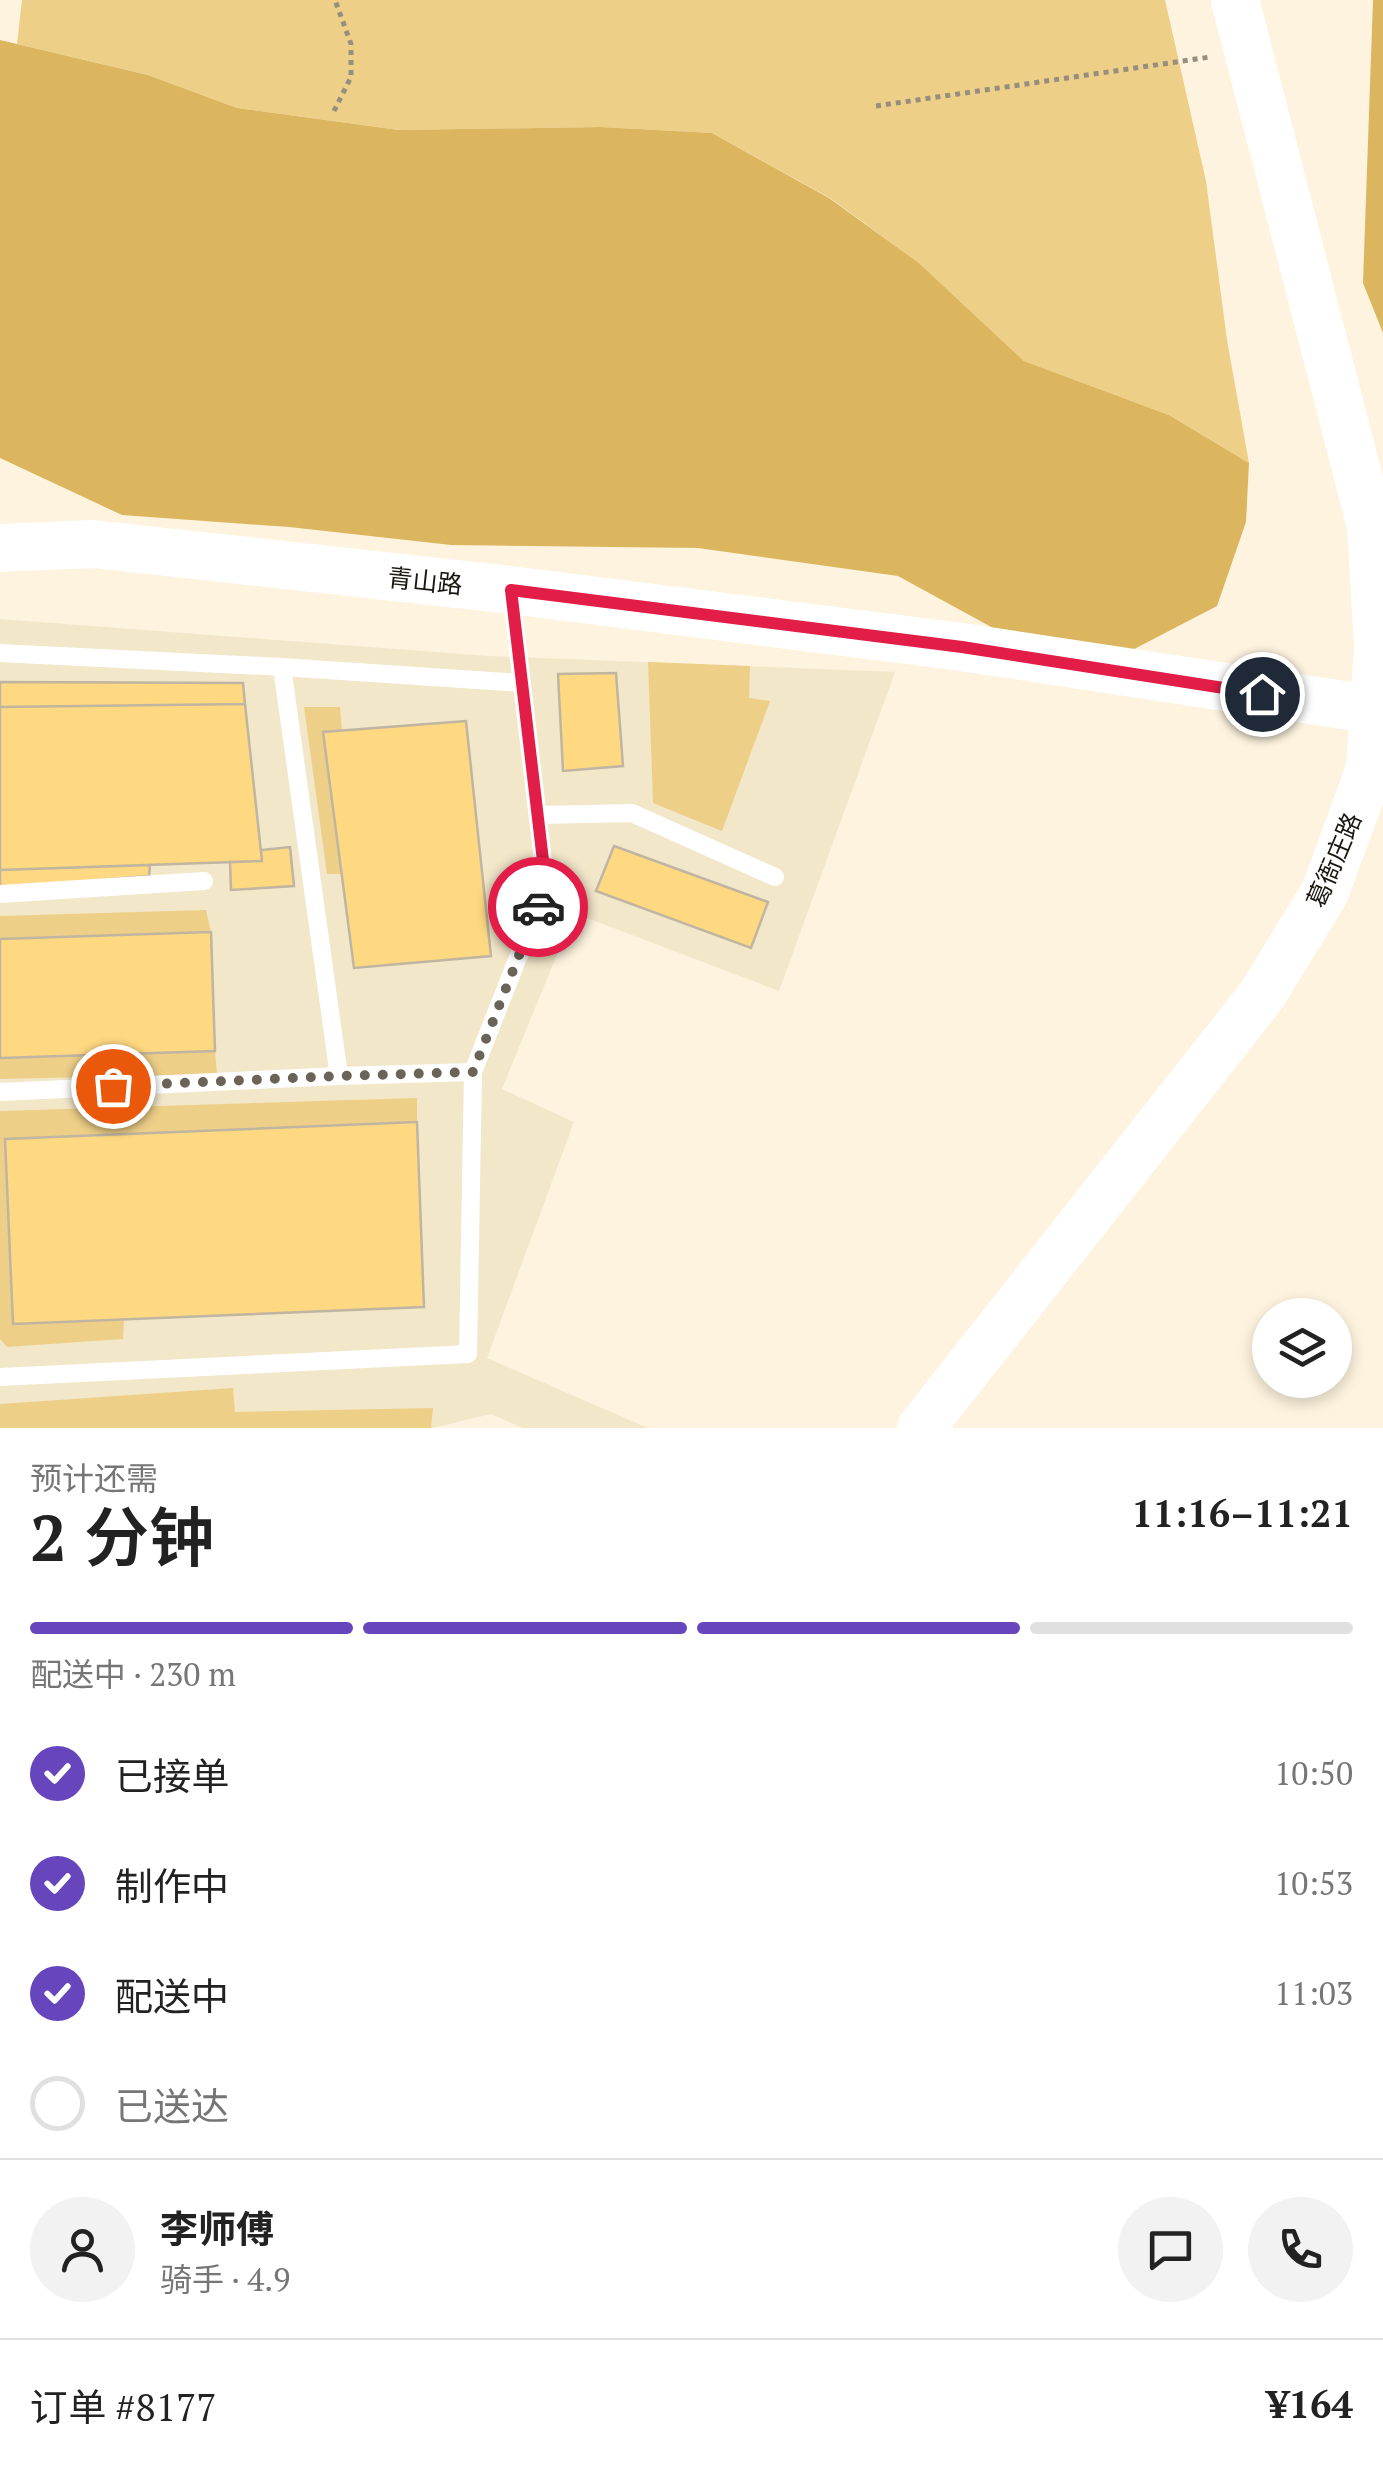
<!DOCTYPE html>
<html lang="zh">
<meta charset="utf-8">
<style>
:root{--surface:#fff;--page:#f2f2f2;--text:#222;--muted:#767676;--line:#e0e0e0;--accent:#6645bd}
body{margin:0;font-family:"PT Serif","Noto Sans SC",serif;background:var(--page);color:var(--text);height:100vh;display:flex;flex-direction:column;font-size:38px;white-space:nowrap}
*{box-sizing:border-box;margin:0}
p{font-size:32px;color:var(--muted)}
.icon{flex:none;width:55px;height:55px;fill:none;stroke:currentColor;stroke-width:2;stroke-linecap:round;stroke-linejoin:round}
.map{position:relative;height:1428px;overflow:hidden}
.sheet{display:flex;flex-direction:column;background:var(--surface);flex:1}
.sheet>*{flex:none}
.buttons{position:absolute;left:1252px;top:1298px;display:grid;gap:20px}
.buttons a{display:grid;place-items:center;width:100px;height:100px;border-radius:50%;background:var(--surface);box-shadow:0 5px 15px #0003;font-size:50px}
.pin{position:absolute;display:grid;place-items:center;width:85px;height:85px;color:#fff;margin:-42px;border:5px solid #fff;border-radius:50%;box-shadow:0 2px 10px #0007}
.courier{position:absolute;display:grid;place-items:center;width:100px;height:100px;margin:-50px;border:8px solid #e11d48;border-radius:50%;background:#fff;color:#222;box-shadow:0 2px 12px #0007}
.head em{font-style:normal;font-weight:600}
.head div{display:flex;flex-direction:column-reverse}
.head{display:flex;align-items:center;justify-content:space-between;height:170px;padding:0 30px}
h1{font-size:65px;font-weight:600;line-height:75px}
.bar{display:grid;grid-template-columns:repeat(4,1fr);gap:15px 10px;align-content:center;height:120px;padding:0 30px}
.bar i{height:12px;border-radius:8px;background:var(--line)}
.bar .current{background:var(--accent)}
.bar p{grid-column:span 4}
.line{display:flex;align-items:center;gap:25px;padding:0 30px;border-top:2px solid var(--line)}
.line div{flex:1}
.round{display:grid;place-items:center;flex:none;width:105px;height:105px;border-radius:52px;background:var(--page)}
ol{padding:0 30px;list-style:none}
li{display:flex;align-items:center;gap:30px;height:110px}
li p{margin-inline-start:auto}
li .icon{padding:10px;border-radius:50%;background:var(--accent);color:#fff;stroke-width:4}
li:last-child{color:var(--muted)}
li i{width:55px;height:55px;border:5px solid var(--line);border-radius:50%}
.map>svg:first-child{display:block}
.built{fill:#f3e7ca}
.green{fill:#eecf88}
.forest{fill:#dbb65e}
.building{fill:#ffd981;stroke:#bfb5a1;stroke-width:2.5}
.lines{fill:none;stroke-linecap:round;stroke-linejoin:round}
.path{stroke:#968f80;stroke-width:5;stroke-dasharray:5 5;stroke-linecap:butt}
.lane{stroke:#fff;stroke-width:18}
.secondary{stroke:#fff;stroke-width:48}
.done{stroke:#6a6458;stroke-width:10;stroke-dasharray:0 18}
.route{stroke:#e11d48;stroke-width:12}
.labels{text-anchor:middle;stroke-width:9;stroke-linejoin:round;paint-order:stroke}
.street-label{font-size:25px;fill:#1b1710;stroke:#fff}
</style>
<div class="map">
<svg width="1383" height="1428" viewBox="0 0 1383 1428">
<rect width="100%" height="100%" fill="#fdf3de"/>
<!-- built -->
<path class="built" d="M 0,619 L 488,656 L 895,672 L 779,991 L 574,913 L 502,1089 L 574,1122 L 487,1358 L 648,1428 L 523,1428 L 491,1414 L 433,1428 L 0,1428 Z"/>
<!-- green -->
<path class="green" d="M 22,0 L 1165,0 L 1206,181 L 1227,340 L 1249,463 L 1169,415 L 1024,361 L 919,263 L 830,198 L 712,133 L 601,127 L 399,130 L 237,108 L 148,75 L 17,44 Z
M 648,662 L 750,666 L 749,698 L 770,701 L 722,831 L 653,803 Z
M 304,707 L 340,707 L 342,731 L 323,733 L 341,874 L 327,874 Z
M 206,910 L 211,932 L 0,939 L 0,916 Z
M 215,1051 L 217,1074 L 0,1079 L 0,1055 L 1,1058 Z
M 417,1098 L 417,1122 L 124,1319 L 123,1339 L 7,1347 L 0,1339 L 0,1111 Z
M 233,1388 L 235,1412 L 433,1408 L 431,1428 L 0,1428 L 0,1404 Z"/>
<!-- forest -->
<path class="forest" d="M 1373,0 L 1383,0 L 1383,333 L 1363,283 Z
M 0,40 L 148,75 L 237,108 L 399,130 L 601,127 L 712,133 L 829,198 L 919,263 L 1024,361 L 1169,415 L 1249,463 L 1246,522 L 1217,606 L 1113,660 L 1015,640 L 898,576 L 698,548 L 451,545 L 289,527 L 122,515 L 0,458 Z"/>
<!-- building -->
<path class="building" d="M 616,673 L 623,766 L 563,771 L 558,674 Z
M 0,682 L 243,683 L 245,704 L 0,707 Z
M 245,704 L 262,861 L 0,870 L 0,707 Z
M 466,721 L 491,956 L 354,968 L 323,732 Z
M 614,846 L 768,902 L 751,948 L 596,891 Z
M 290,847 L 294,886 L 231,890 L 230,862 L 262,861 L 261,850 Z
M 150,865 L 149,876 L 0,888 L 0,870 Z
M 211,932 L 215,1051 L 0,1058 L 0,939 Z
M 417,1122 L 424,1307 L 13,1324 L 5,1139 Z"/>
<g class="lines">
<!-- path -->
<path class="path" d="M 876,106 L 1210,57
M 334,111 L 351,77 L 351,44 L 335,0"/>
<!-- lane -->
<path class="lane" d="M 0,653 L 282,667 L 522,683
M 282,667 L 339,1076
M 538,815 L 632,813 L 775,877
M 0,894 L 204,881
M 0,1092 L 339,1076 L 473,1072 L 546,886 L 511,592
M 0,1377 L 468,1354 L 473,1072"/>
<!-- secondary -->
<path class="secondary" d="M 0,548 L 93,544 L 511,590 L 962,647 L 1383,711
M 921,1428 L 1262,995 L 1325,892 L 1370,769 L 1378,647 L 1371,526 L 1235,0"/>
</g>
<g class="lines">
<!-- done -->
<path class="done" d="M 113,1086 L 339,1076 L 473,1072 L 538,907"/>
<!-- route -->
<path class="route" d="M 538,907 L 546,886 L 511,590 L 962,647 L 1262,694"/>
</g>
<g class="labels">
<!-- street labels -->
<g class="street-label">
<text transform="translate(425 581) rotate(6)" y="9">青山路</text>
<text transform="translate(1334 860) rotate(-67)" y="9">葛衙庄路</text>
</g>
</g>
</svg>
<div class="buttons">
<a><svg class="icon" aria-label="layers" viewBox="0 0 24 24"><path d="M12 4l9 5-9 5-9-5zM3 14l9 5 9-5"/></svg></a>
</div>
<div class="pin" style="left:113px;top:1086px;background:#ea580c"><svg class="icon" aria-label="bag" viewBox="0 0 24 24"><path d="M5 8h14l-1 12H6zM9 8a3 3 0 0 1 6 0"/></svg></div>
<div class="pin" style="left:1262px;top:694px;background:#1f2937"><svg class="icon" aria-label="home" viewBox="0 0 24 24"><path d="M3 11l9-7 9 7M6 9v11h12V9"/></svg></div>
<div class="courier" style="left:538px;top:907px"><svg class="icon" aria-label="car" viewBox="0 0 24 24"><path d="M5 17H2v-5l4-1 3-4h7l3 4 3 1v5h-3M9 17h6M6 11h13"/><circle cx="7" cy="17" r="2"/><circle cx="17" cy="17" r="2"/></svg></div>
</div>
<section class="sheet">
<div class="head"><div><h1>2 分钟</h1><p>预计还需</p></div><em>11:16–11:21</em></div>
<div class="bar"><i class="current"></i><i class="current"></i><i class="current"></i><i></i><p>配送中 · 230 m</p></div>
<ol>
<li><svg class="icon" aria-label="check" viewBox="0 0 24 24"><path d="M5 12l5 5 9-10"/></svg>已接单<p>10:50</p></li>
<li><svg class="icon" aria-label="check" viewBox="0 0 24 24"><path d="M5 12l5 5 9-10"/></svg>制作中<p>10:53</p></li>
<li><svg class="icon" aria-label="check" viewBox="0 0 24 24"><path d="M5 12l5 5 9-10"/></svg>配送中<p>11:03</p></li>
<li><i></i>已送达</li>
</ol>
<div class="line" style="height:180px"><a class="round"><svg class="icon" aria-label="person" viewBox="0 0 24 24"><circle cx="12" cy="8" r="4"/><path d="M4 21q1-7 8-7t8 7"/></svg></a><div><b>李师傅</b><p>骑手 · 4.9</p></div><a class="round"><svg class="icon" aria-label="chat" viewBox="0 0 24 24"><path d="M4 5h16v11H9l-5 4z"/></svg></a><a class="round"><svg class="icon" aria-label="phone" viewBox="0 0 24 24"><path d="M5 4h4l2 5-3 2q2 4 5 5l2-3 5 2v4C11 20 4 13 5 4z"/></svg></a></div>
<div class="line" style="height:130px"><div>订单 #8177</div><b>¥164</b></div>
</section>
